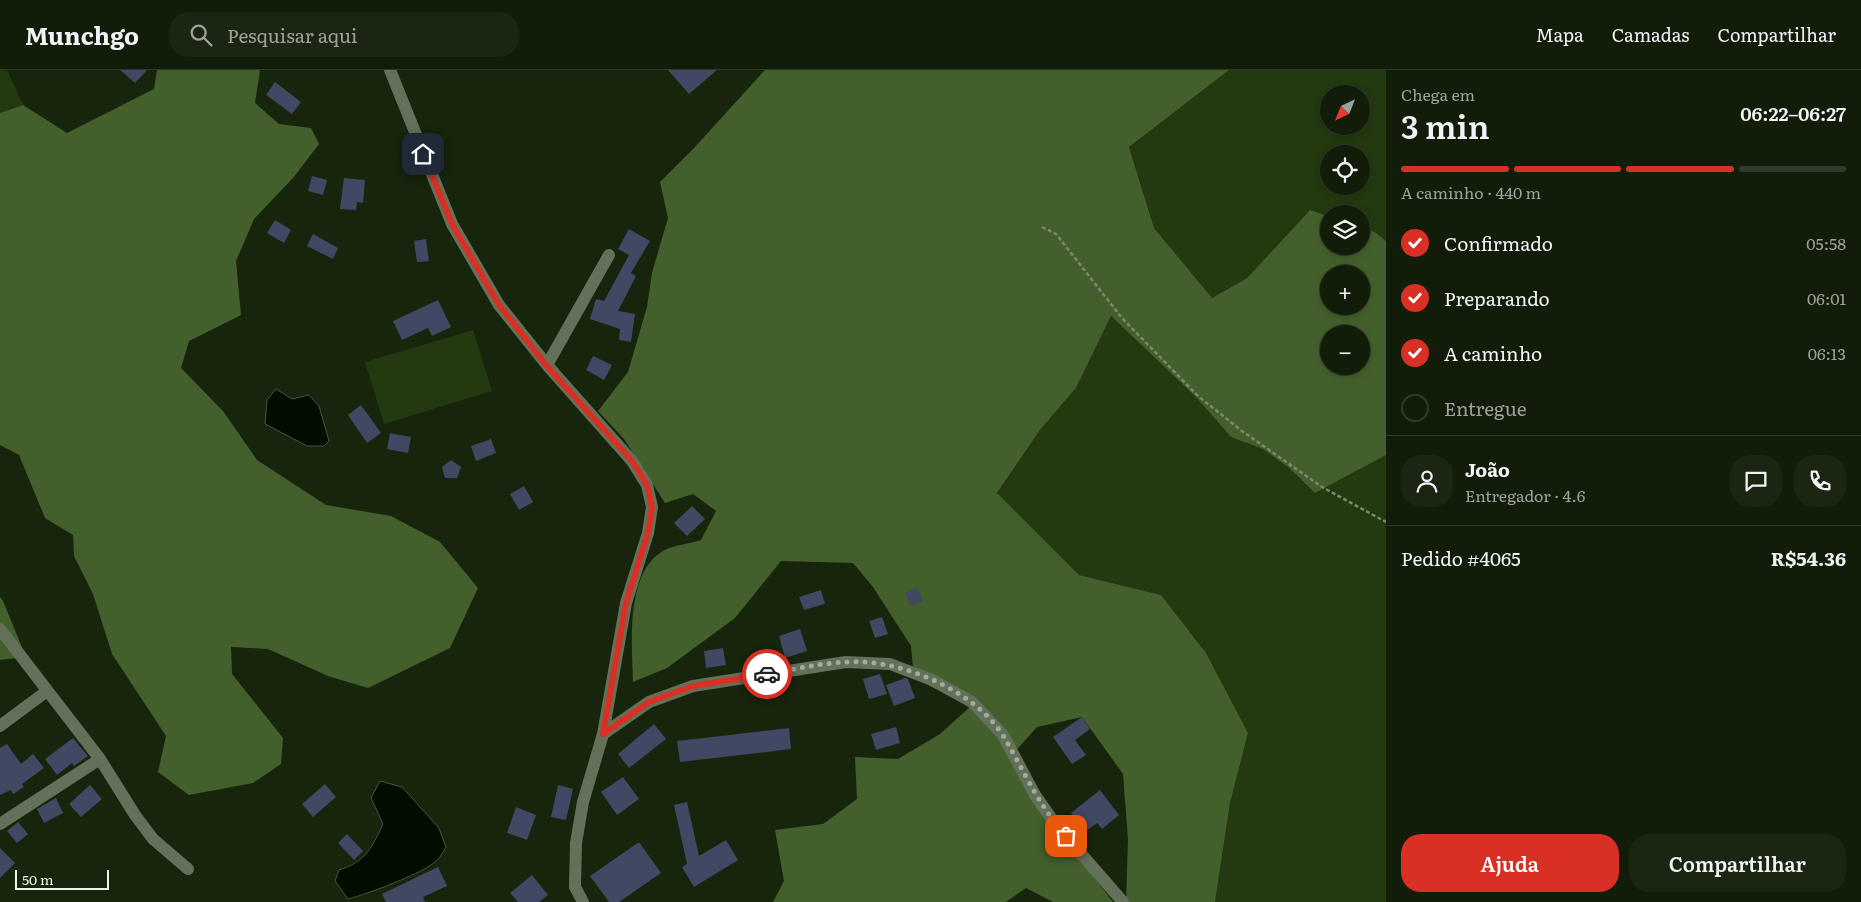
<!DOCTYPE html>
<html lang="pt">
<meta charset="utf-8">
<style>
:root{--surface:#111c09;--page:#1a2512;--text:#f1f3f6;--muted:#9ca19c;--line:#303a2a;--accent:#d93025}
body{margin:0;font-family:Literata,serif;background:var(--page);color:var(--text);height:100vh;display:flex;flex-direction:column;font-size:19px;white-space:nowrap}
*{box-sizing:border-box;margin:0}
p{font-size:16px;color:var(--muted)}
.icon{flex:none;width:28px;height:28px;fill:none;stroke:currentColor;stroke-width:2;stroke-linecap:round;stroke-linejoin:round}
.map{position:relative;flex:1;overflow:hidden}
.panel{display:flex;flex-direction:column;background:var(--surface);width:475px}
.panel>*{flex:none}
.needle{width:32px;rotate:223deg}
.tools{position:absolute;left:1320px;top:15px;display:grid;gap:10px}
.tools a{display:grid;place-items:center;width:50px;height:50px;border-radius:50%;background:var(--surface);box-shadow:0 2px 8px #0003,0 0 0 1px var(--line);font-size:25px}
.scale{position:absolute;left:15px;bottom:12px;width:94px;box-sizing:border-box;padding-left:5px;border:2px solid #ebf5e5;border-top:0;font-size:14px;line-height:18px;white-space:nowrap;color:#ebf5e5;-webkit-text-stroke:4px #17250c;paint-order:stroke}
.pin{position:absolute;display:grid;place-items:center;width:42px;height:42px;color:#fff;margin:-21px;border-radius:10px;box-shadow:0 2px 8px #0006}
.courier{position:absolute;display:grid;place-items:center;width:50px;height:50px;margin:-25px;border:4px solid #d93025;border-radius:50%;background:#fff;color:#222;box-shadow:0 1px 6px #0007}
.summary em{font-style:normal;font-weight:600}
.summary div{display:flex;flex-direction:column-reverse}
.summary{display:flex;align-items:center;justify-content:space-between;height:85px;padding:0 15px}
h1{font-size:32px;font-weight:600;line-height:38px}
.bar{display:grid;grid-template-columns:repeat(4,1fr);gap:8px 5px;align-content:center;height:60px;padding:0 15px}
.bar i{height:6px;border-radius:4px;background:var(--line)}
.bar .selected{background:var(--accent)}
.bar p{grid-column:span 4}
.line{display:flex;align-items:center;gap:12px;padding:0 15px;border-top:1px solid var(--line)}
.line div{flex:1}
.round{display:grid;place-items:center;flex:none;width:52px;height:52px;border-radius:20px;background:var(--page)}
ol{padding:0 15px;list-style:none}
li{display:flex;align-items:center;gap:15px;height:55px}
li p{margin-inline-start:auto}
li .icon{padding:5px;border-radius:50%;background:var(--accent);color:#fff;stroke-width:4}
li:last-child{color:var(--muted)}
li i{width:28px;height:28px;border:2px solid var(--line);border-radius:50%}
.primary-button{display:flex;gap:10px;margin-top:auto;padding:10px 15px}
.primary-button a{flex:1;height:58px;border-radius:20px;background:var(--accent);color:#fff;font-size:20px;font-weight:600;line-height:58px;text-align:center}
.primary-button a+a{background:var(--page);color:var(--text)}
header{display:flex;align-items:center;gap:30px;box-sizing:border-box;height:70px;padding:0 25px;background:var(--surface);border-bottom:1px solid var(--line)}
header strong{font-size:24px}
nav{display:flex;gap:28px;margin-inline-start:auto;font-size:18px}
.search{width:350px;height:45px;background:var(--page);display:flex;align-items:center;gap:12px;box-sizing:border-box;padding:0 18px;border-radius:20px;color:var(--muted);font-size:19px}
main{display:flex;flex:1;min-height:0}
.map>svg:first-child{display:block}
.green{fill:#233910;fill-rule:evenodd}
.forest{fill:#43602c;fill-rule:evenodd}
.water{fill:#020d00;stroke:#485345}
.building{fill:#404863}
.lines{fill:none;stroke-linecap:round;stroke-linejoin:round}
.path{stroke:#7c8873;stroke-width:2.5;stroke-dasharray:4 2.5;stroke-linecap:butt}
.minor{stroke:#63715a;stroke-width:12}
.done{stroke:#a1ac99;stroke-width:5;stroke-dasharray:0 9}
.route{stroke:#d93025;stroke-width:6}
</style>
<header>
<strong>Munchgo</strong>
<div class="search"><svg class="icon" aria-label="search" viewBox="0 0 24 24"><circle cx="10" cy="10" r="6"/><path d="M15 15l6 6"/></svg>Pesquisar aqui</div>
<nav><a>Mapa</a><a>Camadas</a><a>Compartilhar</a></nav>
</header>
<main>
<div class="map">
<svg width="1386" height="832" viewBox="0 0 1386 832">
<rect width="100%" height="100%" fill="#17250c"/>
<!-- green -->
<path class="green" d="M 0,0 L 7,0 L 23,35 L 0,43 Z
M 1229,0 L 1386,0 L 1386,171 L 1375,162 L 1361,157 L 1361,144 L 1329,144 L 1329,146 L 1310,140 L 1247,208 L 1212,228 L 1154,158 L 1129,77 ZM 1329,24 L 1361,24 L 1361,56 L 1329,56 ZM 1329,84 L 1361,84 L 1361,116 L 1329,116 Z
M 1111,246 L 1195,326 L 1231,367 L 1263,379 L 1288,397 L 1315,423 L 1386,385 L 1386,832 L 1215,832 L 1230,733 L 1248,663 L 1206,583 L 1161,525 L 1079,505 L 997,424 L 1040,360 L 1076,318 Z
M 473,260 L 492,321 L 384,354 L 365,292 Z"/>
<!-- forest -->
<path class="forest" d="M 157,0 L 260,0 L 255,33 L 279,54 L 311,58 L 319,74 L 293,108 L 254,149 L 236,191 L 241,245 L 189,271 L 181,298 L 223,341 L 257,390 L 326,435 L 391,446 L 440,472 L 478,518 L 450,578 L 368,618 L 328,606 L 268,579 L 231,577 L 232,604 L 283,668 L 281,694 L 253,713 L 189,725 L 158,702 L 166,666 L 112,584 L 93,524 L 74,486 L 73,465 L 45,448 L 19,385 L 0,375 L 0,43 L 23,35 L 67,63 L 154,19 Z
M 765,0 L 1229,0 L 1129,77 L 1154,158 L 1212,228 L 1247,208 L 1310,140 L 1329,146 L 1329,176 L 1361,176 L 1361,157 L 1375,162 L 1386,171 L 1386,385 L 1315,423 L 1288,397 L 1263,379 L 1231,367 L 1195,326 L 1111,246 L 1076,318 L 1040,360 L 997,423 L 1079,505 L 1161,525 L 1206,583 L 1248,663 L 1230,733 L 1215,832 L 1126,832 L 1128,769 L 1123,704 L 1082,647 L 1037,657 L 1012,685 L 1084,794 L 1113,832 L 1053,832 L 1026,818 L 1006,832 L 773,832 L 784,811 L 775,760 L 823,754 L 857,729 L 855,687 L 898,689 L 940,664 L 971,636 L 914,608 L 911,576 L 873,517 L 853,493 L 781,491 L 735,548 L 667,598 L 633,612 C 632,574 625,503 663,481 C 673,475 689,474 701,470 L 716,441 L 693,424 L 665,433 L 624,369 L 598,341 L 628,302 L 647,237 L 652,203 L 668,148 L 660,112 L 695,77 ZM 1329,204 L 1361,204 L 1361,236 L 1329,236 ZM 1329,264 L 1361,264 L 1361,296 L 1329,296 Z
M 0,527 L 3,531 L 26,587 L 0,590 Z"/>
<!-- water -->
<path class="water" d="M 276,319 L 292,329 L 309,325 L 319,336 L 329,371 L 324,376 L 307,376 L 265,354 L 267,330 Z
M 380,711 L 402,717 L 439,758 L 446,777 C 443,781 441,787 437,790 C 427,802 365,825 348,829 L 335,811 L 339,800 C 365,792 372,778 383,754 L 371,728 Z"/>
<!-- building -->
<path class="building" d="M 120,0 L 147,0 L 135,13 Z
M 668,0 L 717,0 L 689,24 Z
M 275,12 L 301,32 L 292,44 L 266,25 Z
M 312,106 L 327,110 L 323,125 L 308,121 Z
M 344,108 L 365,110 L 363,133 L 357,132 L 356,140 L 340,139 Z
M 275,150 L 291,160 L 284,173 L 267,163 Z
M 629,159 L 650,171 L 631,203 L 636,206 L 618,241 L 635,244 L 631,272 L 619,270 L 620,259 L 590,249 L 596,229 L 604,231 L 629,185 L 618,179 Z
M 313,164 L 338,178 L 333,189 L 307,176 Z
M 426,169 L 429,191 L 417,192 L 414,171 Z
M 438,230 L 451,257 L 432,266 L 428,258 L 402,270 L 393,251 Z
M 593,286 L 612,295 L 604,310 L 586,300 Z
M 361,335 L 381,363 L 367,373 L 348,345 Z
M 390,363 L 411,367 L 408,383 L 387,379 Z
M 491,369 L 496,383 L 476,391 L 471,376 Z
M 451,390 L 461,397 L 457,408 L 445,408 L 442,397 Z
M 524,416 L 533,432 L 519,440 L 510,424 Z
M 692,436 L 705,449 L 687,466 L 674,453 Z
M 918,518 L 923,531 L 910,536 L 905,522 Z
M 821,520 L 825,534 L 804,540 L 799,527 Z
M 882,547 L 888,564 L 875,568 L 869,551 Z
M 800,559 L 807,581 L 785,588 L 779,566 Z
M 723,578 L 726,595 L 706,598 L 704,581 Z
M 880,604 L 887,624 L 869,629 L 863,609 Z
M 905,608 L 908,609 L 915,628 L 894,636 L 886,615 Z
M 1082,647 L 1090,659 L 1075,670 L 1086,685 L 1072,694 L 1053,667 Z
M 654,654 L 666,669 L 629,698 L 618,684 Z
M 896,657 L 900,673 L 876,680 L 871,664 Z
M 789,658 L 791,679 L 680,692 L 677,671 Z
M 73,668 L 88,686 L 74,696 L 72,693 L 57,705 L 45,689 Z
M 7,674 L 21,694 L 33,684 L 44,698 L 22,714 L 24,717 L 13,724 L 11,720 L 0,725 L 0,678 Z
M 623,707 L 639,729 L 617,745 L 601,722 Z
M 325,714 L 336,727 L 313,747 L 302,734 Z
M 90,715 L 102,729 L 81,747 L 69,734 Z
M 558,715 L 573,719 L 566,750 L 551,747 Z
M 1100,720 L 1119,745 L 1102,759 L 1097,753 L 1086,761 L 1071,743 Z
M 56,728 L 63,743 L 44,753 L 37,739 Z
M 687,732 L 699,786 L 726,770 L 738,790 L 694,817 L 682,797 L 687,794 L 674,735 Z
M 516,737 L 536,745 L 527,770 L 507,763 Z
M 18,752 L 28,764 L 17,773 L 7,761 Z
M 347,764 L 363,781 L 354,790 L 338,773 Z
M 639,772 L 661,803 L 619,832 L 609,832 L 590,806 Z
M 0,778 L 15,793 L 0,808 Z
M 438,797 L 447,816 L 423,827 L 425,832 L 386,832 L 382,824 Z
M 532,805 L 548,825 L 539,832 L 518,832 L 510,823 Z"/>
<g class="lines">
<!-- path -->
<path class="path" d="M 1042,157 L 1056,164 L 1122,248 L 1198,326 L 1242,361 L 1322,417 L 1386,452"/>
<!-- minor -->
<path class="minor" d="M 390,0 L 452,154 L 499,235 L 547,295 L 632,391 L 647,415 L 652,437 L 648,463 L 626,533 L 603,664 L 583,732 L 576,773 L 575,817 L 583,832
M 547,295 L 609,185
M 0,559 L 100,689 L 135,745 L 153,769 L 188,799
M 0,656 L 47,621
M 603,664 L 649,632 L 693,616 L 846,592 L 890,594 L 932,610 L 972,632 L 1003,665 L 1035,725 L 1056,755 L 1123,832
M 0,754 L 100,689"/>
</g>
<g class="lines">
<!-- done -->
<path class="done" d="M 767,604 C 793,600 820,593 846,592 C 899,588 975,620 1004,667 C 1024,701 1039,736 1066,766"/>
<!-- route -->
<path class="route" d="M 423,84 L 452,154 L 499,235 L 546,295 L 632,391 L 647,415 L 652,437 L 648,463 L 626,533 L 603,664 L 649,632 L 693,616 L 767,604"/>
</g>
</svg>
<div class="tools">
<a><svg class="needle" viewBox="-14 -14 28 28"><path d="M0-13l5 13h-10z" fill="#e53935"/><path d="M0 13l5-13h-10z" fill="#9ca19c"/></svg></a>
<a><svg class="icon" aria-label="locate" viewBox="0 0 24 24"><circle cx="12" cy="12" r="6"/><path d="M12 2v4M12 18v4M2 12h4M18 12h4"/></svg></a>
<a><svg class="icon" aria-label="layers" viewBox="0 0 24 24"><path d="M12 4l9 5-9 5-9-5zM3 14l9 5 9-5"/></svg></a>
<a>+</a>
<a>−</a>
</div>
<div class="scale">50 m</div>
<div class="pin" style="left:1066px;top:766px;background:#ea580c"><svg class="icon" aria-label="bag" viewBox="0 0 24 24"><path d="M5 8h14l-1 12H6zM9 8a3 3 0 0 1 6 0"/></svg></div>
<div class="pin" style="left:423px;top:84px;background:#1f2937"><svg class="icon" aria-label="home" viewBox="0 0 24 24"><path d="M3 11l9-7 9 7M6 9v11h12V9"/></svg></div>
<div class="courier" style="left:767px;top:604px"><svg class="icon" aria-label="car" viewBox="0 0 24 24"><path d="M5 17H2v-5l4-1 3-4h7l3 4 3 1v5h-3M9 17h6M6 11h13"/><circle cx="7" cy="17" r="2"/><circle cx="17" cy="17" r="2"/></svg></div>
</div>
<section class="panel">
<div class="summary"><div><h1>3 min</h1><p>Chega em</p></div><em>06:22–06:27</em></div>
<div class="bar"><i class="selected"></i><i class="selected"></i><i class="selected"></i><i></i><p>A caminho · 440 m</p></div>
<ol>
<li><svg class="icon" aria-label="check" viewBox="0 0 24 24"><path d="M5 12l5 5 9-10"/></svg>Confirmado<p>05:58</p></li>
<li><svg class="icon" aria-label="check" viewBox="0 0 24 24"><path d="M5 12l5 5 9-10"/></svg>Preparando<p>06:01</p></li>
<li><svg class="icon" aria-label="check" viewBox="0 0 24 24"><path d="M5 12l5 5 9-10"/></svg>A caminho<p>06:13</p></li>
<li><i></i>Entregue</li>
</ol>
<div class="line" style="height:90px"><a class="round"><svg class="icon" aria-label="person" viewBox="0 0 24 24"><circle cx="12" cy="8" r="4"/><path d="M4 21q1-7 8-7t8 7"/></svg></a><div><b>João</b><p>Entregador · 4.6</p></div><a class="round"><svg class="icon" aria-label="chat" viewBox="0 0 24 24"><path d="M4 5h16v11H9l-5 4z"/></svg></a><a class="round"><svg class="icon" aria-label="phone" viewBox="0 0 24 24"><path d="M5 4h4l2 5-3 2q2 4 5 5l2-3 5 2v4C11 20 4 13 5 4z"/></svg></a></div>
<div class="line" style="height:65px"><div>Pedido #4065</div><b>R$54.36</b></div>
<div class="primary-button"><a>Ajuda</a><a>Compartilhar</a></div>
</section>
</main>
